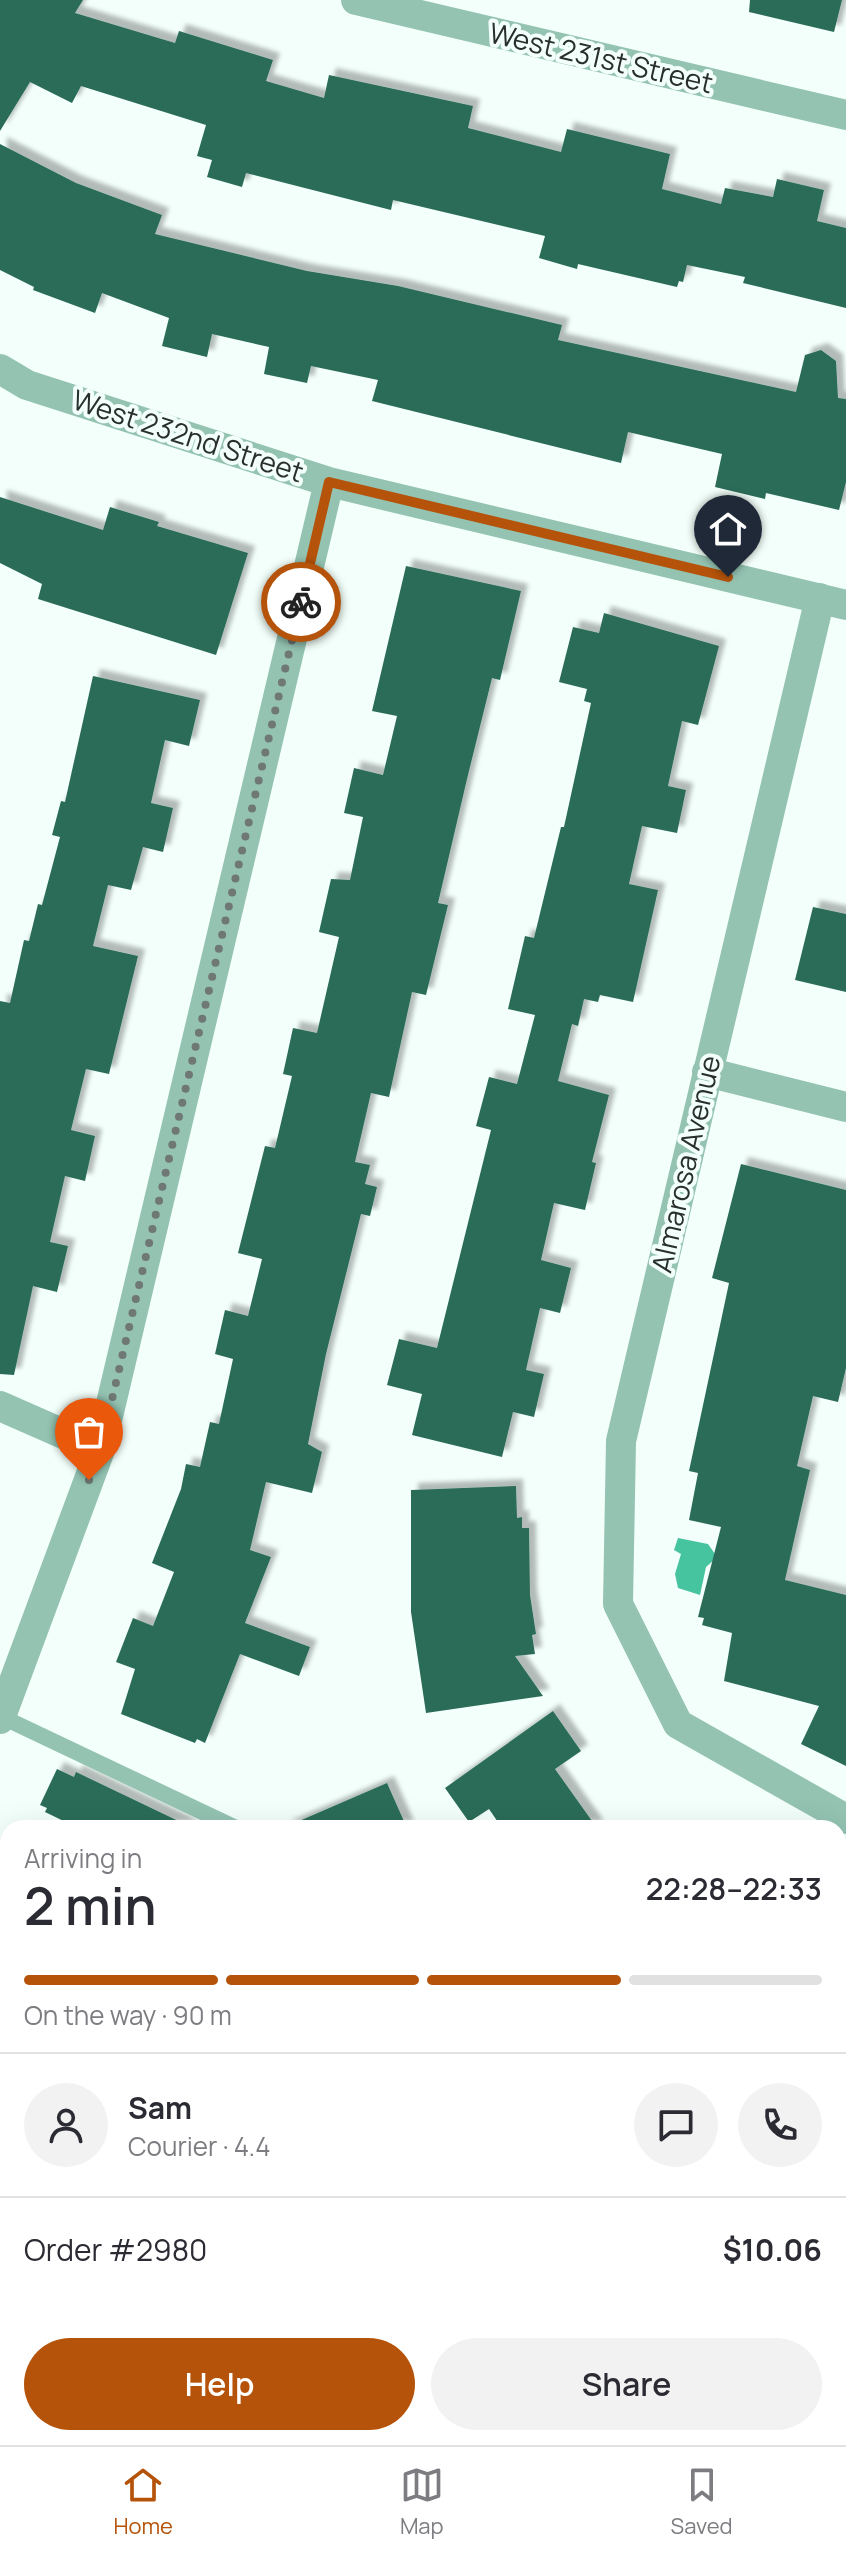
<!DOCTYPE html>
<meta charset="utf-8">
<style>
:root{--surface:#fff;--page:#f2f2f3;--text:#2b2b33;--muted:#7c7c81;--line:#e1e1e2;--accent:#b45309}
body{margin:0;font-family:Manrope,sans-serif;background:var(--page);color:var(--text);height:100vh;display:flex;flex-direction:column;font-size:30px;white-space:nowrap}
*{box-sizing:border-box;margin:0}
p{font-size:26px;color:var(--muted)}
.icon{flex:none;width:44px;height:44px;fill:none;stroke:currentColor;stroke-width:2;stroke-linecap:round;stroke-linejoin:round}
.map{position:relative;flex:1;overflow:hidden}
.side{position:absolute;left:0px;top:1820px;width:846px;height:626px;display:flex;flex-direction:column;background:var(--surface);border-radius:24px 24px 0 0;box-shadow:0 8px 32px #0002}
.side>*{flex:none}
.pin{position:absolute;display:grid;place-items:center;width:68px;height:68px;color:#fff;margin:-82px -34px;border-radius:50% 50% 50% 0;rotate:-45deg;box-shadow:0 0 8px #0007}
.pin .icon{rotate:45deg}
.courier{position:absolute;display:grid;place-items:center;width:80px;height:80px;margin:-40px;border:6px solid #b45309;border-radius:50%;background:#fff;color:#222;box-shadow:0 2px 10px #0007}
.headline em{font-style:normal;font-weight:600}
.headline div{display:flex;flex-direction:column-reverse}
.headline{display:flex;align-items:center;justify-content:space-between;height:136px;padding:0 24px}
h1{font-size:52px;font-weight:600;line-height:60px}
.bar{display:grid;grid-template-columns:repeat(4,1fr);gap:12px 8px;align-content:center;height:96px;padding:0 24px}
.bar i{height:10px;border-radius:6px;background:var(--line)}
.bar .on{background:var(--accent)}
.bar p{grid-column:span 4}
.line{display:flex;align-items:center;gap:20px;padding:0 24px;border-top:2px solid var(--line)}
.line div{flex:1}
.round{display:grid;place-items:center;flex:none;width:84px;height:84px;border-radius:42px;background:var(--page)}
.action{display:flex;gap:16px;margin-top:auto;padding:16px 24px}
.action a{flex:1;height:92px;border-radius:48px;background:var(--accent);color:#fff;font-size:32px;font-weight:600;line-height:92px;text-align:center}
.action a+a{background:var(--page);color:var(--text)}
.tabs{display:flex;justify-content:space-around;align-items:center;height:112px;border-top:2px solid var(--line);background:var(--surface);font-size:22px;color:var(--muted)}
.tabs a{display:grid;justify-items:center;gap:4px}
.tabs .on{color:var(--accent)}
.map>svg:first-child{display:block}
.water{fill:#46c39f}
.building{fill:#2b6c58;filter:url(#shadow)}
.lines{fill:none;stroke-linecap:round;stroke-linejoin:round}
.service{stroke:#94c3b2;stroke-width:16}
.minor{stroke:#94c3b2;stroke-width:30}
.tertiary{stroke:#94c3b2;stroke-width:38}
.done{stroke:#6f7874;stroke-width:8;stroke-dasharray:0 14.4}
.route{stroke:#b45309;stroke-width:10}
.labels{text-anchor:middle;stroke-width:8;stroke-linejoin:round;paint-order:stroke}
.street-label{font-size:28px;fill:#282f2c;stroke:#f3fffa}
</style>
<div class="map">
<svg width="846" height="2445" viewBox="0 0 846 2445">
<defs>
<filter id="shadow"><feDropShadow dx="7" dy="-7" stdDeviation="2" flood-color="#0004"/></filter>
</defs>
<rect width="100%" height="100%" fill="#f3fffa"/>
<!-- water -->
<path class="water" d="M 678,1538 L 708,1544 L 715,1554 L 715,1559 L 706,1567 L 700,1595 L 678,1588 L 675,1574 L 681,1554 L 674,1550 Z"/>
<!-- building -->
<path class="building" d="M 0,0 L 83,0 L 75,13 L 175,43 L 179,31 L 273,60 L 266,81 L 324,98 L 329,75 L 473,106 L 468,128 L 561,152 L 567,129 L 670,154 L 662,189 L 721,204 L 725,188 L 773,197 L 777,179 L 824,190 L 817,221 L 846,228 L 846,308 L 743,283 L 745,277 L 687,265 L 683,282 L 679,281 L 677,287 L 578,264 L 577,269 L 539,258 L 545,236 L 393,200 L 391,210 L 246,173 L 242,187 L 207,177 L 212,160 L 197,156 L 206,125 L 81,86 L 72,103 L 30,82 L 0,131 Z
M 750,0 L 842,0 L 834,32 L 749,12 Z
M 0,144 L 76,183 L 162,215 L 155,234 L 307,271 L 398,286 L 562,325 L 558,340 L 796,392 L 805,355 L 821,350 L 836,361 L 838,398 L 846,399 L 846,482 L 839,510 L 766,493 L 765,499 L 715,487 L 722,454 L 628,432 L 621,463 L 372,401 L 378,380 L 311,366 L 307,383 L 264,374 L 269,347 L 212,334 L 207,357 L 162,346 L 169,318 L 102,293 L 95,313 L 33,290 L 34,287 L 0,270 Z
M 0,497 L 103,530 L 110,507 L 159,522 L 157,526 L 248,553 L 216,655 L 38,599 L 42,584 L 0,563 Z
M 406,566 L 521,591 L 500,680 L 492,678 L 467,779 L 438,903 L 448,905 L 426,995 L 412,992 L 389,1097 L 371,1093 L 355,1162 L 370,1165 L 365,1184 L 377,1187 L 370,1216 L 361,1214 L 326,1354 L 308,1444 L 322,1452 L 312,1493 L 266,1482 L 250,1550 L 271,1557 L 245,1623 L 310,1647 L 299,1676 L 240,1654 L 205,1743 L 197,1739 L 195,1743 L 121,1714 L 135,1669 L 116,1662 L 133,1618 L 153,1626 L 174,1572 L 152,1563 L 181,1489 L 186,1464 L 200,1467 L 210,1422 L 219,1424 L 233,1359 L 215,1354 L 225,1310 L 248,1316 L 262,1259 L 238,1253 L 265,1146 L 275,1148 L 292,1076 L 283,1074 L 293,1028 L 317,1033 L 339,937 L 319,932 L 331,879 L 350,880 L 363,817 L 344,813 L 354,768 L 383,775 L 397,716 L 372,711 Z
M 604,613 L 719,646 L 698,725 L 682,721 L 668,786 L 686,790 L 677,833 L 642,826 L 629,884 L 658,890 L 633,1002 L 600,995 L 598,1002 L 584,999 L 578,1026 L 572,1024 L 558,1081 L 609,1095 L 592,1162 L 596,1163 L 585,1210 L 554,1203 L 541,1260 L 571,1268 L 560,1313 L 540,1308 L 526,1370 L 544,1374 L 534,1417 L 513,1412 L 502,1457 L 412,1435 L 422,1394 L 387,1385 L 399,1339 L 437,1348 L 491,1130 L 476,1126 L 489,1077 L 517,1084 L 535,1015 L 508,1009 L 525,936 L 534,938 L 561,827 L 564,827 L 591,703 L 584,701 L 587,689 L 559,682 L 573,627 L 599,633 Z
M 93,676 L 200,700 L 189,746 L 165,740 L 151,803 L 173,808 L 163,852 L 143,847 L 131,890 L 108,885 L 93,946 L 138,956 L 109,1074 L 86,1069 L 71,1130 L 95,1136 L 85,1181 L 65,1176 L 50,1242 L 68,1246 L 57,1292 L 33,1286 L 14,1375 L 0,1374 L 0,1001 L 10,1003 L 24,940 L 29,941 L 38,904 L 42,905 L 60,837 L 52,835 L 61,801 L 65,802 Z
M 813,907 L 846,914 L 846,992 L 795,980 Z
M 741,1164 L 846,1190 L 846,1368 L 838,1402 L 813,1396 L 797,1466 L 810,1470 L 785,1580 L 846,1595 L 846,1766 L 801,1744 L 819,1706 L 724,1681 L 732,1633 L 702,1625 L 704,1618 L 698,1617 L 721,1527 L 689,1520 L 698,1473 L 689,1471 L 729,1283 L 712,1278 Z
M 516,1486 L 517,1518 L 522,1517 L 522,1528 L 529,1528 L 530,1595 L 536,1634 L 532,1635 L 535,1654 L 515,1656 L 543,1696 L 426,1713 L 411,1612 L 411,1490 Z
M 553,1711 L 581,1751 L 555,1769 L 597,1828 L 502,1828 L 489,1809 L 469,1822 L 445,1788 Z
M 57,1769 L 74,1777 L 76,1772 L 193,1828 L 78,1828 L 45,1812 L 47,1808 L 40,1805 Z
M 387,1783 L 407,1828 L 283,1828 Z"/>
<g class="lines">
<!-- service -->
<path class="service" d="M 0,1716 L 236,1828
M 838,2141 L 846,2146
M 838,2332 L 846,2315
M 0,2371 L 8,2375
M 145,2438 L 161,2445"/>
<!-- minor -->
<path class="minor" d="M 356,0 L 846,115
M 0,369 L 27,385 L 329,482 L 846,605
M 820,598 L 621,1441 L 618,1604 L 678,1724 L 846,1819
M 707,1072 L 846,1107
M 0,1406 L 100,1450
M 0,1719 L 100,1450 L 329,482"/>
<!-- tertiary -->
<path class="tertiary" d="M 0,2040 L 8,2044
M 833,2438 L 846,2443"/>
</g>
<g class="lines">
<!-- done -->
<path class="done" d="M 89,1480 L 100,1450 L 301,602"/>
<!-- route -->
<path class="route" d="M 301,602 L 329,482 L 728,577"/>
</g>
<g class="labels">
<!-- street labels -->
<g class="street-label">
<text transform="translate(601 58) rotate(13)" y="10">West 231st Street</text>
<text transform="translate(188 436) rotate(18)" y="10">West 232nd Street</text>
<text transform="translate(686 1164) rotate(-77)" y="10">Almarosa Avenue</text>
</g>
</g>
</svg>
<div class="pin" style="left:89px;top:1480px;background:#ea580c"><svg class="icon" aria-label="bag" viewBox="0 0 24 24"><path d="M5 8h14l-1 12H6zM9 8a3 3 0 0 1 6 0"/></svg></div>
<div class="pin" style="left:728px;top:577px;background:#1f2937"><svg class="icon" aria-label="home" viewBox="0 0 24 24"><path d="M3 11l9-7 9 7M6 9v11h12V9"/></svg></div>
<div class="courier" style="left:301px;top:602px"><svg class="icon" aria-label="bike" viewBox="0 0 24 24"><circle cx="6" cy="16" r="4"/><circle cx="18" cy="16" r="4"/><path d="M6 16l4-8h5l3 8M10 8l3 8H6M13 5h3"/></svg></div>
<section class="side">
<div class="headline"><div><h1>2 min</h1><p>Arriving in</p></div><em>22:28–22:33</em></div>
<div class="bar"><i class="on"></i><i class="on"></i><i class="on"></i><i></i><p>On the way · 90 m</p></div>
<div class="line" style="height:144px"><a class="round"><svg class="icon" aria-label="person" viewBox="0 0 24 24"><circle cx="12" cy="8" r="4"/><path d="M4 21q1-7 8-7t8 7"/></svg></a><div><b>Sam</b><p>Courier · 4.4</p></div><a class="round"><svg class="icon" aria-label="chat" viewBox="0 0 24 24"><path d="M4 5h16v11H9l-5 4z"/></svg></a><a class="round"><svg class="icon" aria-label="phone" viewBox="0 0 24 24"><path d="M5 4h4l2 5-3 2q2 4 5 5l2-3 5 2v4C11 20 4 13 5 4z"/></svg></a></div>
<div class="line" style="height:104px"><div>Order #2980</div><b>$10.06</b></div>
<div class="action"><a>Help</a><a>Share</a></div>
</section>
</div>
<nav class="tabs">
<a class="on"><svg class="icon" aria-label="home" viewBox="0 0 24 24"><path d="M3 11l9-7 9 7M6 9v11h12V9"/></svg>Home</a>
<a><svg class="icon" aria-label="map" viewBox="0 0 24 24"><path d="M3 6l6-2 6 2 6-2v14l-6 2-6-2-6 2zM9 4v14M15 6v14"/></svg>Map</a>
<a><svg class="icon" aria-label="saved" viewBox="0 0 24 24"><path d="M7 4h10v16l-5-4-5 4z"/></svg>Saved</a>
</nav>
